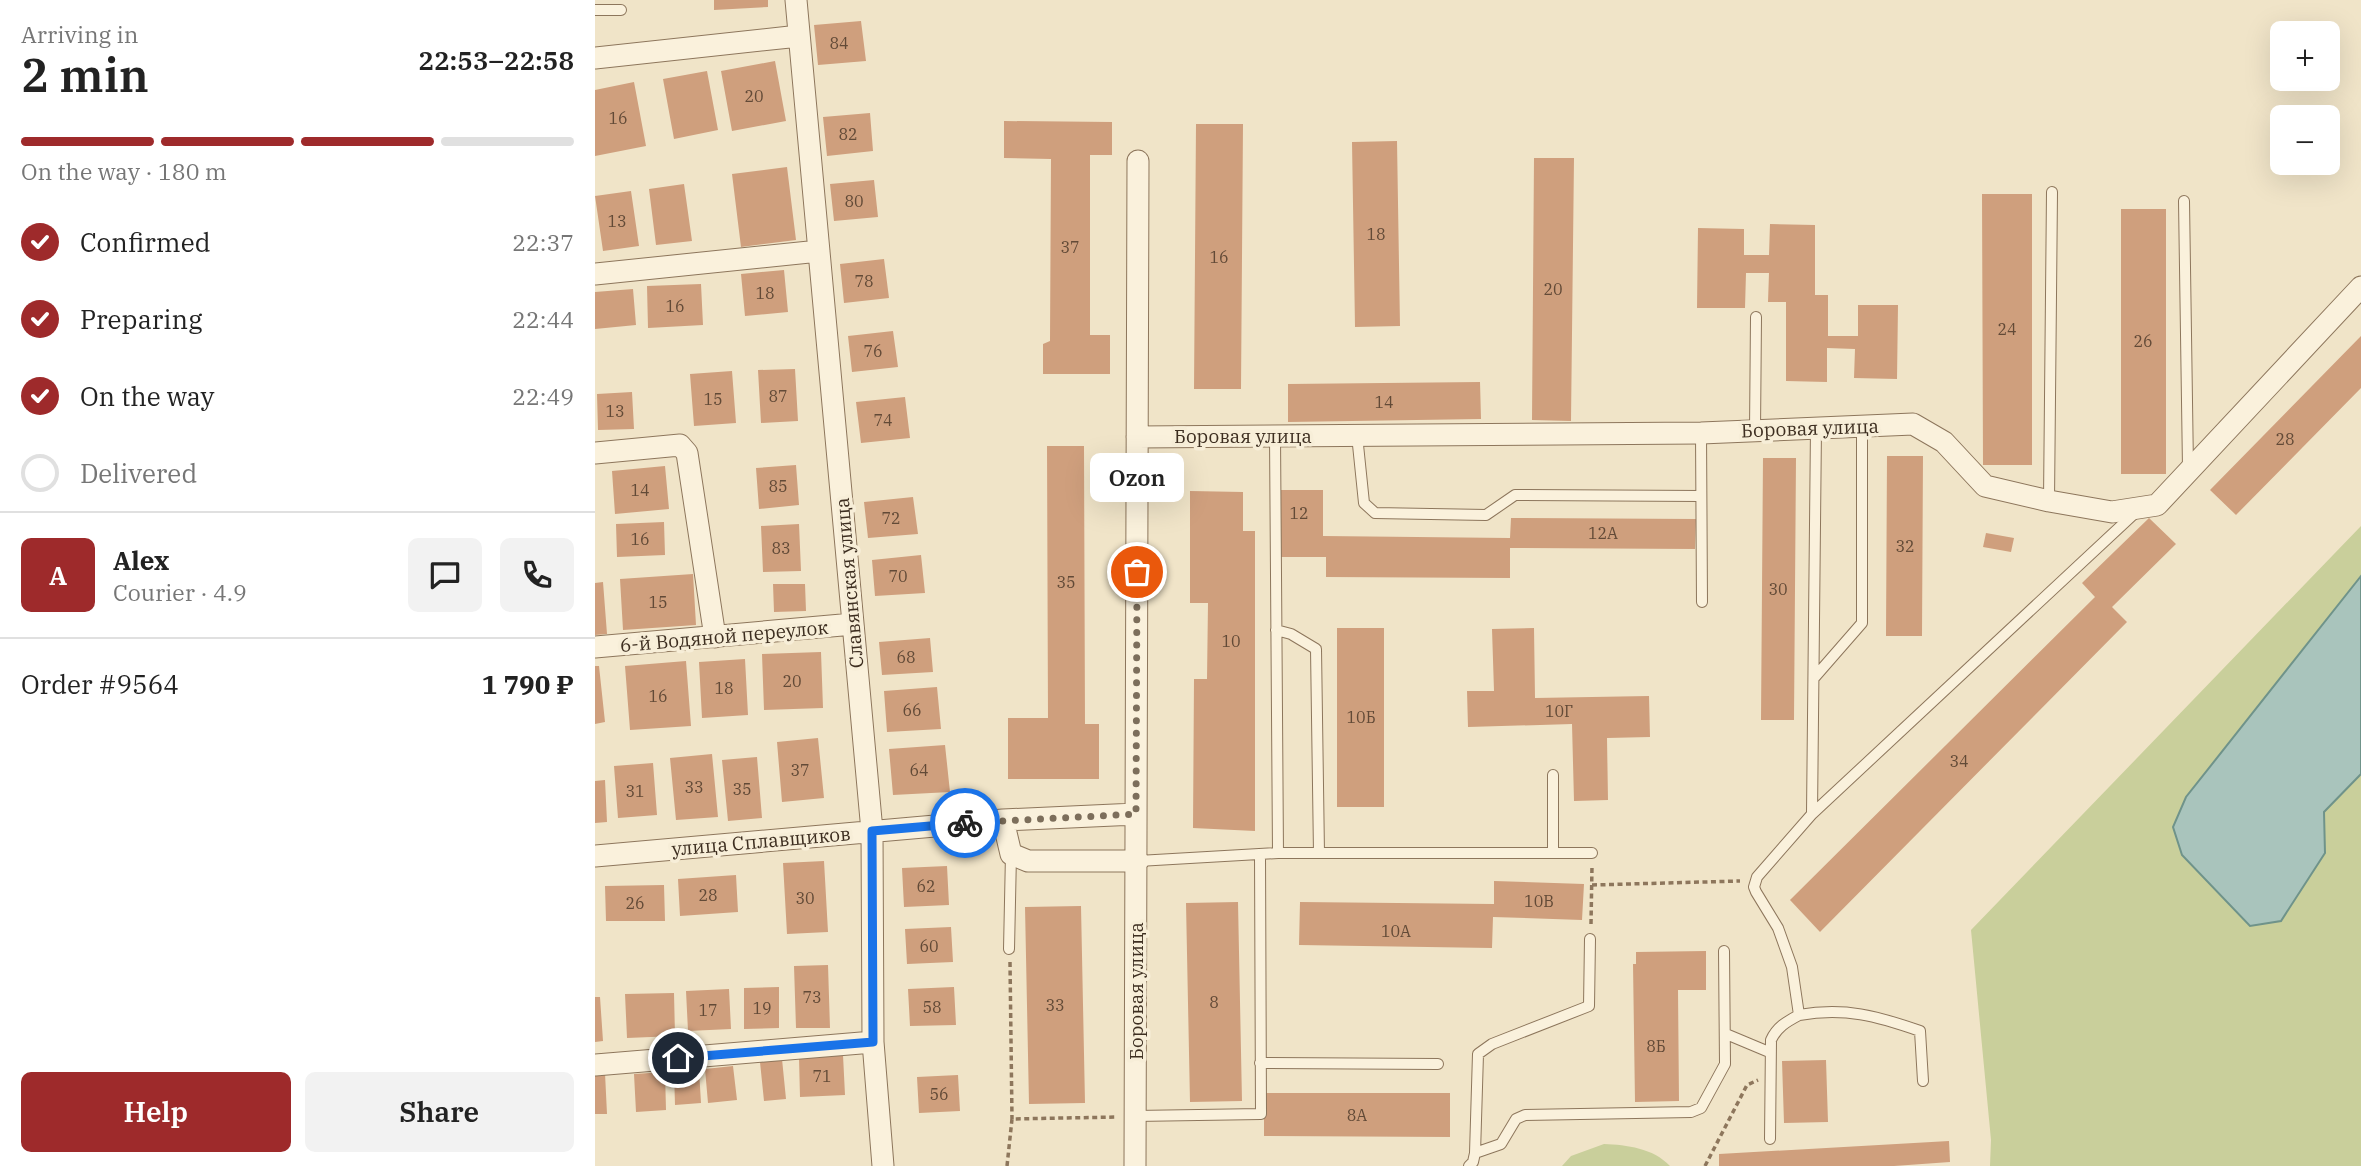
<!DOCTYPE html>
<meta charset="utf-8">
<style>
:root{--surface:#fff;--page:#f2f2f2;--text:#222;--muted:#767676;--line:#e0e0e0;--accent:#9e2a2b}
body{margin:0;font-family:"IBM Plex Serif",serif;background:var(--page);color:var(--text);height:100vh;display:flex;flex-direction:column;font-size:26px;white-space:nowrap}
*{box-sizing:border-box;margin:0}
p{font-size:23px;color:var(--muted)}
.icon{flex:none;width:38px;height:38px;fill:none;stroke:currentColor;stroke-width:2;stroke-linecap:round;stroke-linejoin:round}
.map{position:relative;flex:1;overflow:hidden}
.sheet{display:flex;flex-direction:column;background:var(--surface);width:595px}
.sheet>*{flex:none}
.fabs{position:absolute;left:1675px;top:21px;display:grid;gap:14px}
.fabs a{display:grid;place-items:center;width:70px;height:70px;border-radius:10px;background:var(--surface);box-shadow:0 7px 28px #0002;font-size:35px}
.pin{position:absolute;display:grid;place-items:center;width:60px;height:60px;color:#fff;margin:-30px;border:4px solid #fff;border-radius:50%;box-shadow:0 2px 7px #0007}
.courier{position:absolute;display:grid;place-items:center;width:70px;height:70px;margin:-35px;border:5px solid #1a73e8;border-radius:50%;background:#fff;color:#222;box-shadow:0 2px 9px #0007}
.bubble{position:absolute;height:49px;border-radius:10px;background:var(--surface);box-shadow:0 7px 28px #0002;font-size:23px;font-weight:600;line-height:49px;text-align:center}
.headline em{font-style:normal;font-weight:600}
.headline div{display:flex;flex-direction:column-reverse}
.headline{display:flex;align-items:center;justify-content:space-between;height:119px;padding:0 21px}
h1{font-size:46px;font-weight:600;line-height:52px}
.bar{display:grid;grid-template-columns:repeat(4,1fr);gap:10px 7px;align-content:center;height:84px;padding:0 21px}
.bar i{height:9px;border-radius:5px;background:var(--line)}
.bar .on{background:var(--accent)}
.bar p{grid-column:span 4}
.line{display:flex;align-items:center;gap:18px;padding:0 21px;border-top:2px solid var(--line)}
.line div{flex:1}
.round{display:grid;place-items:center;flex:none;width:74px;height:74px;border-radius:10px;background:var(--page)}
ol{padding:0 21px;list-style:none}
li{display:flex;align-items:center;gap:21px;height:77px}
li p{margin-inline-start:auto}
li .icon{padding:7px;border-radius:50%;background:var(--accent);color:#fff;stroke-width:4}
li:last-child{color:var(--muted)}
li i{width:38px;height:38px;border:4px solid var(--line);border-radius:50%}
.button{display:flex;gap:14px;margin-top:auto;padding:14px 21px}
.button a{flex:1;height:80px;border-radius:10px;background:var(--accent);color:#fff;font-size:28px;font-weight:600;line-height:80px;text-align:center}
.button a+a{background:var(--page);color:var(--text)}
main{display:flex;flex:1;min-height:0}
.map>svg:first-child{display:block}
.green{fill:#c9cf9b}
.water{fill:#a9c4bc;stroke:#6f938a;stroke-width:2}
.building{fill:#cf9f7d}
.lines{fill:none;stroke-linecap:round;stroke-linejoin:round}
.service-casing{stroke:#8d765c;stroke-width:12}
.minor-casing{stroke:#8d765c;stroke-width:23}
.path{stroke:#8d765c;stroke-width:3.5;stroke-dasharray:5 3.5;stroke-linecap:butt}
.service{stroke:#faf1dc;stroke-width:10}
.minor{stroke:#faf1dc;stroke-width:21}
.done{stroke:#7c6e5b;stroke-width:7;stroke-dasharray:0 12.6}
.route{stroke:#1a73e8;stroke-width:9}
.labels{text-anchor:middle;stroke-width:7;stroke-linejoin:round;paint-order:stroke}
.number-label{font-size:16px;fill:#624a37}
.street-label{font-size:19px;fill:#3d2e20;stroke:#f7eed8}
</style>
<main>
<section class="sheet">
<div class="headline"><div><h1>2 min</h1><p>Arriving in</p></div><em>22:53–22:58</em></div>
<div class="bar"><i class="on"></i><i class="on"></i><i class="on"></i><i></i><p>On the way · 180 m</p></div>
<ol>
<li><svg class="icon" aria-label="check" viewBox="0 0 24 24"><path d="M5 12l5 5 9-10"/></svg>Confirmed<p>22:37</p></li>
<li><svg class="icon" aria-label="check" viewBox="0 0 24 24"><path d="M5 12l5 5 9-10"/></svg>Preparing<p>22:44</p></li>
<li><svg class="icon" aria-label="check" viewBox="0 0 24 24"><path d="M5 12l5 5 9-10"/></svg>On the way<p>22:49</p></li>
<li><i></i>Delivered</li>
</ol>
<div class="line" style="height:126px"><b class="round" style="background:var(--accent);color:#fff">A</b><div><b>Alex</b><p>Courier · 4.9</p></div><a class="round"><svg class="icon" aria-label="chat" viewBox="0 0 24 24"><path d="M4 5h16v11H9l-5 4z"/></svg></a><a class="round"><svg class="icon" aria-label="phone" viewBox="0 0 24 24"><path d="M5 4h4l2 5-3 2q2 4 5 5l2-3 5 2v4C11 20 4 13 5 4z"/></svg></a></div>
<div class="line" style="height:91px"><div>Order #9564</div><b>1 790 ₽</b></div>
<div class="button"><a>Help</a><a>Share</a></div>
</section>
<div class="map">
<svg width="1766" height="1166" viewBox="0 0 1766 1166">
<rect width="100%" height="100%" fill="#f0e4c8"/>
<!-- green -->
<path class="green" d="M 1766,526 L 1766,1166 L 1395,1166 L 1396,1140 L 1376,930 Z
M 1009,1144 C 1032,1145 1058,1148 1075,1166 L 967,1166 L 976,1156 Z"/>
<!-- water -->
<path class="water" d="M 1766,576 L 1766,774 L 1729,812 L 1730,853 L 1686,921 L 1655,926 L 1587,855 L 1578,827 L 1591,797 Z"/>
<!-- building -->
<path class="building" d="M 119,0 L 173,0 L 173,7 L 119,10 Z
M 266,21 L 271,61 L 223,65 L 219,25 Z
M 180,61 L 191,121 L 137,131 L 126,71 Z
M 112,71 L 123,130 L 79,139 L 68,79 Z
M 39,82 L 51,146 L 0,156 L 0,90 Z
M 275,113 L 278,151 L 232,156 L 228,117 Z
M 409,121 L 517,122 L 517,155 L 495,155 L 495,335 L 515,335 L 515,374 L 448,374 L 448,344 L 455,341 L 456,159 L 409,158 Z
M 601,124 L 648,124 L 646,389 L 599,389 Z
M 802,141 L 805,326 L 760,327 L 757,142 Z
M 939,158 L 979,158 L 976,421 L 937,420 Z
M 192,167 L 201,240 L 146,247 L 137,174 Z
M 279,180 L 283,217 L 239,221 L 235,184 Z
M 89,184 L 97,241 L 61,245 L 54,189 Z
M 36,191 L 44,246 L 8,251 L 0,196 Z
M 1387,194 L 1437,194 L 1437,465 L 1388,465 Z
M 1526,209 L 1571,209 L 1571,474 L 1526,474 Z
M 1175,224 L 1220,225 L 1220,295 L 1233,295 L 1233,336 L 1263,336 L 1263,305 L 1303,305 L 1302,379 L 1259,378 L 1260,349 L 1232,348 L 1232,382 L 1191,381 L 1191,302 L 1173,302 L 1174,273 L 1151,273 L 1150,308 L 1102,308 L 1103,228 L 1149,229 L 1149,255 L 1174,255 Z
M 289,259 L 294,298 L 249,303 L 245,264 Z
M 189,270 L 193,312 L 150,316 L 146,274 Z
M 106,284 L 108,325 L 53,328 L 52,286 Z
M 38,289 L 41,325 L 0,329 L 0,292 Z
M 298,331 L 303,367 L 257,372 L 253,336 Z
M 1766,336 L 1766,388 L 1641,515 L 1615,490 Z
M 200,369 L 203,421 L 166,423 L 163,370 Z
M 137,371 L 141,423 L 99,426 L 95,374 Z
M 885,382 L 886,419 L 693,422 L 693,384 Z
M 37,392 L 39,429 L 3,430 L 2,394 Z
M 310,397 L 315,438 L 266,443 L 261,402 Z
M 452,446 L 489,446 L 490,724 L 504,724 L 504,779 L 413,779 L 413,718 L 453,718 Z
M 1292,456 L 1328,456 L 1327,636 L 1291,636 Z
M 1168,458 L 1201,458 L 1199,720 L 1166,720 Z
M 201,465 L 204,505 L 164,509 L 161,468 Z
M 70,466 L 74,509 L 20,514 L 17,471 Z
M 679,490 L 728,490 L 728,536 L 915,538 L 916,518 L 1101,519 L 1100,549 L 915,548 L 915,578 L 731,577 L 731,557 L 679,557 Z
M 595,491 L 648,492 L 648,531 L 660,531 L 660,831 L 598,828 L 599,679 L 612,679 L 613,603 L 595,603 Z
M 318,497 L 323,534 L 273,538 L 269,502 Z
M 1554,518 L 1581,544 L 1517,607 L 1532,622 L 1225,932 L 1195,900 L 1500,597 L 1487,583 Z
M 69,522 L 70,555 L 22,557 L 21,524 Z
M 204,524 L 206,571 L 168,572 L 166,526 Z
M 1391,533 L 1419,538 L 1416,552 L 1388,547 Z
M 326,555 L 330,593 L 280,596 L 277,560 Z
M 98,574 L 101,625 L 28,630 L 25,579 Z
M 8,582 L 12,634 L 0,635 L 0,583 Z
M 178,584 L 210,584 L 211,611 L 179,612 Z
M 742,628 L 789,628 L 789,807 L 742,807 Z
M 939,628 L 940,698 L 1054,696 L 1055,737 L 1012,738 L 1013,800 L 979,801 L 977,724 L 873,727 L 872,691 L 899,691 L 897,629 Z
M 335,638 L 338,672 L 287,675 L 284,642 Z
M 226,652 L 228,708 L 169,710 L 167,654 Z
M 150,659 L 153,715 L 107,718 L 104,662 Z
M 91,661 L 96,726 L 35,730 L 30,666 Z
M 0,666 L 4,666 L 10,722 L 0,724 Z
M 342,687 L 346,729 L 292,732 L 289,691 Z
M 223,738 L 229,798 L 187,802 L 182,742 Z
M 350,745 L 355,792 L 298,795 L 294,749 Z
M 117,754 L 123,817 L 81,820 L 75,758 Z
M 162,757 L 167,818 L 133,821 L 127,760 Z
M 58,763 L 62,815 L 23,818 L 19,766 Z
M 10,780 L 12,822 L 0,823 L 0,781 Z
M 229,861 L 233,932 L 192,934 L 188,863 Z
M 352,866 L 354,905 L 309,907 L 307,868 Z
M 141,875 L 143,912 L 85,916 L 83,879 Z
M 899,881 L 989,884 L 987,920 L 898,917 L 897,948 L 704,945 L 705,902 L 899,904 Z
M 69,885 L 70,921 L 11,921 L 10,886 Z
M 643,902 L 647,1101 L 595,1102 L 591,903 Z
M 486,906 L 490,1103 L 434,1104 L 430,907 Z
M 356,927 L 358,962 L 312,964 L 310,929 Z
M 1111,951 L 1111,990 L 1083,990 L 1084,1101 L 1040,1102 L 1038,964 L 1041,964 L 1041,952 Z
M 233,965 L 235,1028 L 201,1028 L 199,966 Z
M 184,987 L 184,1028 L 149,1029 L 149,988 Z
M 359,987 L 361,1025 L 315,1026 L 313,989 Z
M 134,989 L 136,1029 L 93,1031 L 91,991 Z
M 79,993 L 80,1036 L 32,1038 L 30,994 Z
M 0,997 L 5,997 L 8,1041 L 0,1042 Z
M 248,1055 L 250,1095 L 205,1097 L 204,1057 Z
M 187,1059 L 191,1099 L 169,1101 L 165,1062 Z
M 1231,1060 L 1233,1122 L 1189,1123 L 1187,1061 Z
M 138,1066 L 142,1100 L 113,1103 L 110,1069 Z
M 104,1070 L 106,1103 L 80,1105 L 79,1071 Z
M 70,1072 L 71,1110 L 41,1112 L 39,1074 Z
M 10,1073 L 12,1114 L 0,1114 L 0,1074 Z
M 363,1075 L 365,1111 L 324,1113 L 322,1077 Z
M 669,1093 L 855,1093 L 855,1137 L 669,1136 Z
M 1354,1141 L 1355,1162 L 1299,1166 L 1124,1166 L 1124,1154 Z"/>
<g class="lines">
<defs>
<path id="service" d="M 0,10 L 26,10
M 1589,201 L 1593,468
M 1160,430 L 1161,317
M 1106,433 L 1107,602
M 762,435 L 769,503 L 780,513 L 891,515 L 920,495 L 1106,496
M 1454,501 L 1457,192
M 681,630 L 696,634 L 721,649 L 724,853
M 1219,678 L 1267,623 L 1267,426
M 1217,814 L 1221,428
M 683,853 L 997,853
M 958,853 L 958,775
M 543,861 L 683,853 L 680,436
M 414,949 L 416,854
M 1204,1015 C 1250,1007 1282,1016 1325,1031 L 1328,1081
M 1131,1034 L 1174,1052
M 665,1063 L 843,1064
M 540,1116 L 666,1114 L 665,854
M 1175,1139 L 1176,1040 C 1182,1027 1191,1022 1204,1015 L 1197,967 L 1183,928 L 1161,892 L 1159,887 L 1162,877 L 1217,814 L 1542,511
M 880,1153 L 906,1144 L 921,1119 L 930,1115 L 1096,1112 L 1106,1108 L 1130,1064 L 1129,951
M 874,1166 L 878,1162 L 880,1153 L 883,1054 L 897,1044 L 994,1006 L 995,939"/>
<path id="minor" d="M 201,0 L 277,831 L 278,1042 L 288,1166
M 0,58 L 204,36
M 0,274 L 224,251
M 542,437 L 1106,433 L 1318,424 L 1349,442 L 1390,486 L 1454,501 L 1517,512 L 1562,505 L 1766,287
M 0,453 L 85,445 L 92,453 L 120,637
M 0,647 L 258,624
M 408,820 L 416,854 L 433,861 L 543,861
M 0,856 L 408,820 L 541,814
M 0,1065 L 278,1042
M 540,1166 L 543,161"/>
</defs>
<!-- service casing -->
<use href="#service" class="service-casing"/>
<!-- minor casing -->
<use href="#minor" class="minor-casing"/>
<!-- path -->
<path class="path" d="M 997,885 L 1145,881
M 996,924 L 997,866
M 415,962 L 417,1119
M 412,1166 L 417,1119 L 522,1117
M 1110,1166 L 1152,1085 L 1163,1080"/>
<!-- service -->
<use href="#service" class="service"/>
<!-- minor -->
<use href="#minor" class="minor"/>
</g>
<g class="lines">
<!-- done -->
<path class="done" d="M 370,823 L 541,814 L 542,572"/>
<!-- route -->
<path class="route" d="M 83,1058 L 278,1042 L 277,831 L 370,823"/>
</g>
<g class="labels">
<!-- number labels -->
<g class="number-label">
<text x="244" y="49">84</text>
<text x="159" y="102">20</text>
<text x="23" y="124">16</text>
<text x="253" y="140">82</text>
<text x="259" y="207">80</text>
<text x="22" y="227">13</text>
<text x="781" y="240">18</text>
<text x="475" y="253">37</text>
<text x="624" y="263">16</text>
<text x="269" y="287">78</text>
<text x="958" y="295">20</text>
<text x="170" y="299">18</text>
<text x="80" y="312">16</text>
<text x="1412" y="335">24</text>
<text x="1548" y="347">26</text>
<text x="278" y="357">76</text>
<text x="183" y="402">87</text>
<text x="118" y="405">15</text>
<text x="789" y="408">14</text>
<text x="20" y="417">13</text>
<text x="288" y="426">74</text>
<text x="1690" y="445">28</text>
<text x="183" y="492">85</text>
<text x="45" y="496">14</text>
<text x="704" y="519">12</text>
<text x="296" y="524">72</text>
<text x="1008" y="539">12А</text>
<text x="45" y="545">16</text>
<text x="1310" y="552">32</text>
<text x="186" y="554">83</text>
<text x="303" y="582">70</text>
<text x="471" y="588">35</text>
<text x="1183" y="595">30</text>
<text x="63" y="608">15</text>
<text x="636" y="647">10</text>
<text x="311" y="663">68</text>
<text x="197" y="687">20</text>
<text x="129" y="694">18</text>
<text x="63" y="702">16</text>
<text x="317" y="716">66</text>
<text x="964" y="717">10Г</text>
<text x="766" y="723">10Б</text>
<text x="1364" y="767">34</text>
<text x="205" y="776">37</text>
<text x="324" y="776">64</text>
<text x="99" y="793">33</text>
<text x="147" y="795">35</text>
<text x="40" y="797">31</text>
<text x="331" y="892">62</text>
<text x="113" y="901">28</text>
<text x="210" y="904">30</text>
<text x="944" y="907">10В</text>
<text x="40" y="909">26</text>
<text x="801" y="937">10А</text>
<text x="334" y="952">60</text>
<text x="217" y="1003">73</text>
<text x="619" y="1008">8</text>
<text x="460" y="1011">33</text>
<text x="337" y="1013">58</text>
<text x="167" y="1014">19</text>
<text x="113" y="1016">17</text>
<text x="1061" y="1052">8Б</text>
<text x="227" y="1082">71</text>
<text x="344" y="1100">56</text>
<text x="762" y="1121">8А</text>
</g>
<!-- street labels -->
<g class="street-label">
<text transform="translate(1215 428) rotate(-2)" y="7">Боровая улица</text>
<text x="648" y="443">Боровая улица</text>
<text transform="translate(254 583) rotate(-95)" y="7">Славянская улица</text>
<text transform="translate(129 636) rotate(-5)" y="7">6-й Водяной переулок</text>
<text transform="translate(166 841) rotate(-5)" y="7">улица Сплавщиков</text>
<text transform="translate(541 991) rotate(-90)" y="7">Боровая улица</text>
</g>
</g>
</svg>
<div class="fabs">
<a>+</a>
<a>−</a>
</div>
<div class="pin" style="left:542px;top:572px;background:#ea580c"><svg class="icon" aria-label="bag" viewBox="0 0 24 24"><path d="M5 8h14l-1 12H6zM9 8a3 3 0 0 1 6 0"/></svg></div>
<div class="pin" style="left:83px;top:1058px;background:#1f2937"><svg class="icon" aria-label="home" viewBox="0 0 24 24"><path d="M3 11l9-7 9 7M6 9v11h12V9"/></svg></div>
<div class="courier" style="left:370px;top:823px"><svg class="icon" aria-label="bike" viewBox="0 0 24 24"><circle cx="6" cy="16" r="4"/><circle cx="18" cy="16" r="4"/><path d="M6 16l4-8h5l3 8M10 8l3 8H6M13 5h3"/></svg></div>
<div class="bubble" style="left:495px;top:453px;width:94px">Ozon</div>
</div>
</main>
